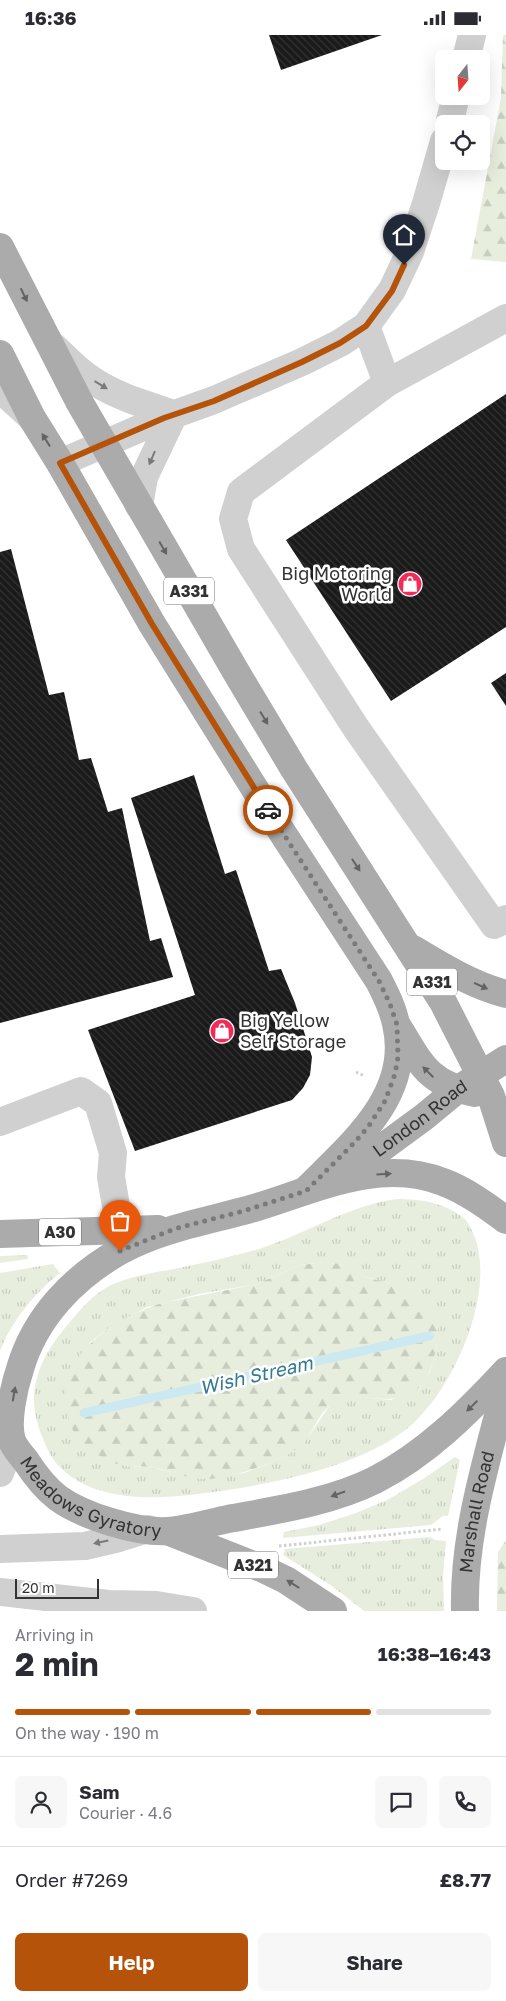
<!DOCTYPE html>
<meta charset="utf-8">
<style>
:root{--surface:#fff;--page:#f7f7f7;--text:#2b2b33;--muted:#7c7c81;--line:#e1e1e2;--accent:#b45309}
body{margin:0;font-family:"Golos Text",sans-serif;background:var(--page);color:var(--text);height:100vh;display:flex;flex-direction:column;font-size:19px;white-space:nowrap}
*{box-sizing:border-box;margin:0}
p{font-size:16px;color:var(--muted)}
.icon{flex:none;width:28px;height:28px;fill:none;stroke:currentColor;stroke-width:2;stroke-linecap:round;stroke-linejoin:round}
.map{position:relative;height:1576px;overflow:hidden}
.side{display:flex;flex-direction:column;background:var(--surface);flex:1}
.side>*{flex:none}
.needle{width:32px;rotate:197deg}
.controls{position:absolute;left:435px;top:15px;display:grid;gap:10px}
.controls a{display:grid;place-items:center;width:55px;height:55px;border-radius:8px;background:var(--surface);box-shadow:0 5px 20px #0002;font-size:25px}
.scale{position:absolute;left:15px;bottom:12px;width:84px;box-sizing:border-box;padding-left:5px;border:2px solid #333;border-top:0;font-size:14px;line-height:18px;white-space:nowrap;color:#333;-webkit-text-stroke:4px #fff;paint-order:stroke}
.pin{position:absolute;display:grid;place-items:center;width:42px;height:42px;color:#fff;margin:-51px -21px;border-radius:50% 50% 50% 0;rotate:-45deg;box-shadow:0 0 5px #0007}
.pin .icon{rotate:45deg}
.courier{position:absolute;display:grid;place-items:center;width:50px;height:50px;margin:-25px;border:4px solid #b45309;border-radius:50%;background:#fff;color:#222;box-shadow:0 1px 6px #0007}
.head em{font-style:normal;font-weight:700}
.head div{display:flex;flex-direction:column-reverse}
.head{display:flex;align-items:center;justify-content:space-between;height:85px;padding:0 15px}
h1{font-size:32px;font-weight:700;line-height:38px}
.bar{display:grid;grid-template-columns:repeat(4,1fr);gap:8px 5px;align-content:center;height:60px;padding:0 15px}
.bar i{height:6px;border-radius:4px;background:var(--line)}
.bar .on{background:var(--accent)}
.bar p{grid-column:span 4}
.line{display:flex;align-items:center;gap:12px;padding:0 15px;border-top:1px solid var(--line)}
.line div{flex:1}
.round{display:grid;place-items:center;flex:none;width:52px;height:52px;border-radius:8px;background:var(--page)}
.primary-button{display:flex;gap:10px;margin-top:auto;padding:10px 15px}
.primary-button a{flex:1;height:58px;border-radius:8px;background:var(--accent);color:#fff;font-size:20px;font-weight:700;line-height:58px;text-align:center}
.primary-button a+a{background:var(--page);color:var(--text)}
.status{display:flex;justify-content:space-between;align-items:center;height:35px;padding:0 25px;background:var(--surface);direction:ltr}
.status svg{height:14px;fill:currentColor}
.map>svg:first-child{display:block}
.grass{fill:url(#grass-tufts);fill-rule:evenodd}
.forest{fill:url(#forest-firs)}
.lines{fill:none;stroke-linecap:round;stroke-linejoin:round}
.stream{stroke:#cce8f0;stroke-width:9}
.building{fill:url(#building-back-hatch)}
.path{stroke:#d0d0d0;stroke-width:3;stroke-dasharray:2.5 2.5;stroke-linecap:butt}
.minor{stroke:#d0d0d0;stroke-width:28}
.major{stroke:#ababab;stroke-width:28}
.oneway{fill:#636363}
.oneway2{fill:#7a7a7a}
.done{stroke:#7a7a7a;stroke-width:5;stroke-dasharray:0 9}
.route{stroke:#b45309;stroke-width:6}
.labels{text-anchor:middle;stroke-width:5;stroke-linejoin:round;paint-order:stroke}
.shield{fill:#fff;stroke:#707070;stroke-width:1}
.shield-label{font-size:16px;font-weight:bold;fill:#333}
.poi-label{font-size:18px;fill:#333;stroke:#fff;text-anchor:end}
.street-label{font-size:18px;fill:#333;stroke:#fff}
.water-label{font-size:19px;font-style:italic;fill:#347a90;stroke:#fff}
</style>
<div class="status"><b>16:36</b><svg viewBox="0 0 49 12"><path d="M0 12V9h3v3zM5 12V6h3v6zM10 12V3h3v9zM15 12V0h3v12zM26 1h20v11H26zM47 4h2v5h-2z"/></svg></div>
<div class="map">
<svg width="506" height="1576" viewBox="0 0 506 1576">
<defs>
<pattern id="grass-tufts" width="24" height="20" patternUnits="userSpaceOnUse" patternTransform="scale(1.25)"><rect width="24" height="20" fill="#e8eede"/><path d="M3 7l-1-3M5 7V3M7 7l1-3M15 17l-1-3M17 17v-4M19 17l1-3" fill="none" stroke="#c7cdbf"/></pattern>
<pattern id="forest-firs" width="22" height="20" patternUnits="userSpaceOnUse" patternTransform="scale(1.25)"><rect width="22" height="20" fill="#e8eede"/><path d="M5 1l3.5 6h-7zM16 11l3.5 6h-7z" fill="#c7cdbf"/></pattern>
<pattern id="building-back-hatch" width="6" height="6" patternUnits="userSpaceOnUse" patternTransform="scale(1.25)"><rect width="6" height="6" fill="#1a1a1a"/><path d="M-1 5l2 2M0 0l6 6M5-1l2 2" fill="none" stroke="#333"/></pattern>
</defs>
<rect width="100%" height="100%" fill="#fff"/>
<!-- grass -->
<path class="grass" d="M 397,1164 C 423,1164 445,1168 465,1184 C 506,1238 457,1353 408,1393 C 357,1434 263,1451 198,1459 C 152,1465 90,1467 56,1428 C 49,1419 44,1407 40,1396 C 24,1354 42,1319 70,1287 C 84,1270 99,1253 121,1246 C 138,1240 156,1237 174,1234 C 203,1228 233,1222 262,1213 C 307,1198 350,1170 397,1164 ZM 325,1227 L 341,1230 L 361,1241 L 389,1248 L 437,1310 L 430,1337 L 420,1353 L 391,1365 L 359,1362 L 343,1363 L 330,1370 L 304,1408 L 287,1420 L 265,1430 L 244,1438 L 203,1444 L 149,1432 L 125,1431 L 89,1308 L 109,1293 L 147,1272 L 199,1259 L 257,1249 L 300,1230 Z
M 28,1220 L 28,1224 L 0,1228 L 0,1221 Z
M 53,1229 L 60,1238 C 35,1258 12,1285 0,1316 L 0,1238 Z
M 455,1422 L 460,1425 L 448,1481 L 443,1481 L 431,1490 L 283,1503 L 284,1497 L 319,1490 L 356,1478 L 387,1465 L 423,1444 Z
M 430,1502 L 435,1505 L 446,1506 L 443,1540 L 444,1576 L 364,1576 L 332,1551 L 283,1520 L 285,1514 Z"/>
<!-- forest -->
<path class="forest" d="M 503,0 L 506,0 L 506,227 L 471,224 L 501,63 Z
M 325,1227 C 330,1228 336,1228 340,1230 C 349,1232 356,1239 365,1242 C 373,1245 383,1245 391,1249 C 408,1255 436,1271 438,1291 C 439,1300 437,1310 435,1318 C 432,1329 429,1345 419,1353 C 392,1376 362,1353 334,1368 C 319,1376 314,1396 304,1408 C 286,1426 228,1445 202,1444 C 184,1443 167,1434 149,1432 C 142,1431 134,1432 126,1431 C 110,1429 94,1418 82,1408 C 74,1402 71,1390 68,1381 C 52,1322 114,1283 162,1268 L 257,1249 L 300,1230 Z
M 506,1505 L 506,1576 L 497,1576 L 498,1517 Z"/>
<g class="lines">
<!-- stream -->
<path class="stream" d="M 84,1378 L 429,1301"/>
</g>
<!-- building -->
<path class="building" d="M 269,0 L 382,0 L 281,35 Z
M 506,359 L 506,592 L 391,666 L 286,505 Z
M 11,514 L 49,660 L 64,657 L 79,725 L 91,723 L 108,777 L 122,773 L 150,906 L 161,903 L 173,942 L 0,988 L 0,517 Z
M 506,638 L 506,671 L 491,648 Z
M 194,740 L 225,839 L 236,835 L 269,936 L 281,934 L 295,968 L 312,1022 L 310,1040 L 303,1053 L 292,1065 L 135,1116 L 88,995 L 195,960 L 131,763 Z"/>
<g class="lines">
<!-- path -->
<path class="path" d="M 356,1037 L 365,1041
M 279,1511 L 443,1494"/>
<!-- minor -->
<path class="minor" d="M 466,24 L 472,0
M 449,89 L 456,61
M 506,283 L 387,348 L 241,457 L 233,484 L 241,514 L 356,693 L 494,890 L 506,884
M 366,291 L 387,348
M 51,309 C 62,319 73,331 85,340 C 111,360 143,369 174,379
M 0,354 L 31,382
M 60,428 L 164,383 L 214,365 L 302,327 L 340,308 L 366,291 L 392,255 L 410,217 L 427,165 L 444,106
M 139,471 L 144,442 L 174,379
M 0,1087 L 81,1056 L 98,1068 L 113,1118 L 111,1142 L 120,1194
M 0,1438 L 12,1407
M 0,1514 L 85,1511 L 119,1503 L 148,1494
M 0,1557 L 109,1569 L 156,1570 L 193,1576"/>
<!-- major -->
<g class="major">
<path d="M 0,212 L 80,368 L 239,642 L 294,734 L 443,967 L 491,1061 L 506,1108"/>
<path d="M 0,319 L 32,383 L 60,428 L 152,589 L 278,791 L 379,946 C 386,960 393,973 396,989 C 413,1059 352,1109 308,1153"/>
<path d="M 413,914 C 443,932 472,950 506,959"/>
<path d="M 398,992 C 421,1029 428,1049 475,1058"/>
<path id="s1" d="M 341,1143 L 424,1082 L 458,1054 L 506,1024"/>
<path id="s2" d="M 506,1185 C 487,1171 465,1155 443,1147 C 380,1122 314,1155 254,1173 C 209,1186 162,1193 120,1216 C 74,1242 35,1282 20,1334 C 14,1352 6,1387 12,1406 C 15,1413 21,1420 26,1426 C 35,1440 45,1453 58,1463 C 83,1481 137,1498 168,1496 C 188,1494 209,1488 228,1484 C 277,1475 331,1467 375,1445 C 426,1419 468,1377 506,1336"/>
<path d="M 0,1199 L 158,1194"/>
<path d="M 167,1496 L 261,1533 L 286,1545 L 333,1576"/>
<path id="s3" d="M 465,1576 C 463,1499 487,1425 506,1350"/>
</g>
</g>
<!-- one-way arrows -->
<defs><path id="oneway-solid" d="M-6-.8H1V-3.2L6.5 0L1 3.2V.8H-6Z" transform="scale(1.25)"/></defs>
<g class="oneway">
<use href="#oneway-solid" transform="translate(24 260) rotate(64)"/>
<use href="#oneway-solid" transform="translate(46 405) rotate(-122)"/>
<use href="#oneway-solid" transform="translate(163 513) rotate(60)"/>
<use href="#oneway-solid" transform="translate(264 683) rotate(59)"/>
<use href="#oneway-solid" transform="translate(356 830) rotate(57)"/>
<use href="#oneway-solid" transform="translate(481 951) rotate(24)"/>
<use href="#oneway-solid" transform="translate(428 1037) rotate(-135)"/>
<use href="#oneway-solid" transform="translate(384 1139) rotate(-4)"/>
<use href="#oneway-solid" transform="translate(14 1359) rotate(-80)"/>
<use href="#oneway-solid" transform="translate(472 1371) rotate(136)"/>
<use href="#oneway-solid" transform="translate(338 1459) rotate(161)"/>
<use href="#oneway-solid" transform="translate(293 1549) rotate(-148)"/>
</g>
<g class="oneway2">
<use href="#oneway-solid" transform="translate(101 350) rotate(31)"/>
<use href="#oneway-solid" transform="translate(152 423) rotate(113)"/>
<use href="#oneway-solid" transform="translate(101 1507) rotate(168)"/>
</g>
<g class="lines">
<!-- done -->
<path class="done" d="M 120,1216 L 174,1194 L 240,1177 L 306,1156 L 354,1108 L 368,1092 L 385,1066 L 395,1039 L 398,1022 L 397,990 L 390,969 L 379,946 L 268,775"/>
<!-- route -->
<path class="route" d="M 268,775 L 152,589 L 60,428 L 164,383 L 214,366 L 302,327 L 340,308 L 366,291 L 392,256 L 404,230"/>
</g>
<!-- icons -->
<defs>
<symbol id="shop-disc" viewBox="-11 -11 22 22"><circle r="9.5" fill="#f42b58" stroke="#fff"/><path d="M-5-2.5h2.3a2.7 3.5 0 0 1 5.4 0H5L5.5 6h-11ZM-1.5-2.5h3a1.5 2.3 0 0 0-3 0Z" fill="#fff"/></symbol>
</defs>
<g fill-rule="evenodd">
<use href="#shop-disc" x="396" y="535" width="28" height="28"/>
<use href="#shop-disc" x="208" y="982" width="28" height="28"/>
</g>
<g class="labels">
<!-- shield labels -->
<g class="shield">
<rect x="164" y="542.5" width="50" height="27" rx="4"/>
<rect x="407" y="933.5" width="50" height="27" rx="4"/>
<rect x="39" y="1183.5" width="42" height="27" rx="4"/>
<rect x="228" y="1516.5" width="50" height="27" rx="4"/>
</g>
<g class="shield-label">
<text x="189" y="562">A331</text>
<text x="432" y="953">A331</text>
<text x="60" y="1203">A30</text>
<text x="253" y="1536">A321</text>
</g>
<!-- poi labels -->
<g class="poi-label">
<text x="392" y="545">Big Motoring<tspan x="392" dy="21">World</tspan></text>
<text x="240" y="992" text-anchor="start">Big Yellow<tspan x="240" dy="21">Self Storage</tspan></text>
</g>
<!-- street labels -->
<g class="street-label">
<text dy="6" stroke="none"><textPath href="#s1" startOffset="99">London Road</textPath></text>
<text dy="6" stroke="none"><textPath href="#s2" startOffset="744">Meadows Gyratory</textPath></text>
<text dy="6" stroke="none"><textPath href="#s3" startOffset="100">Marshall Road</textPath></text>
</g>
<!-- water labels -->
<g class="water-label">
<text transform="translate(256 1340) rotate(-13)" y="7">Wish Stream</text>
</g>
</g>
</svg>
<div class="controls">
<a><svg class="needle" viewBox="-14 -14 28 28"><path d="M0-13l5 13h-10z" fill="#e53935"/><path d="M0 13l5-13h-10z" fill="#7c7c81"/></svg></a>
<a><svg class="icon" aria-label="locate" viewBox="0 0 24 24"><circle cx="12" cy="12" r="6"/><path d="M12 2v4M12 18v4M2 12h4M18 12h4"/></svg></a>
</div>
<div class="scale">20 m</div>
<div class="pin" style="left:120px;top:1216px;background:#ea580c"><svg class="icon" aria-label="bag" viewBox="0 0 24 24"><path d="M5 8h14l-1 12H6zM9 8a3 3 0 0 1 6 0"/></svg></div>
<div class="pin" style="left:404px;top:230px;background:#1f2937"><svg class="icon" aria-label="home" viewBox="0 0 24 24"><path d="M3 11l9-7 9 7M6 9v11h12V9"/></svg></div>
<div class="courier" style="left:268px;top:775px"><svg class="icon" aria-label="car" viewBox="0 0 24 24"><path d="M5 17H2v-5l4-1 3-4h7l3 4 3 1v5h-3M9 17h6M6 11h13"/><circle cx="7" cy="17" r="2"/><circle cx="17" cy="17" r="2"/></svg></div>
</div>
<section class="side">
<div class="head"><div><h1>2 min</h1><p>Arriving in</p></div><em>16:38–16:43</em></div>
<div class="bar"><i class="on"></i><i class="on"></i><i class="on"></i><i></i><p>On the way · 190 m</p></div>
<div class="line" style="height:90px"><a class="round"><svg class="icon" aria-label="person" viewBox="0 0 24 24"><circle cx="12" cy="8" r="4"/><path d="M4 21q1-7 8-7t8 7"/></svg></a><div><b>Sam</b><p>Courier · 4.6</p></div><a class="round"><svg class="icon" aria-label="chat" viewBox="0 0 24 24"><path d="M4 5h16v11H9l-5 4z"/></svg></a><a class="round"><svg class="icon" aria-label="phone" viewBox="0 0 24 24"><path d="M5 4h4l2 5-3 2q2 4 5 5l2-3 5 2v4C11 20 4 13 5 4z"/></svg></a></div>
<div class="line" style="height:65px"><div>Order #7269</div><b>£8.77</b></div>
<div class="primary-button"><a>Help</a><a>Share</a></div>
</section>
